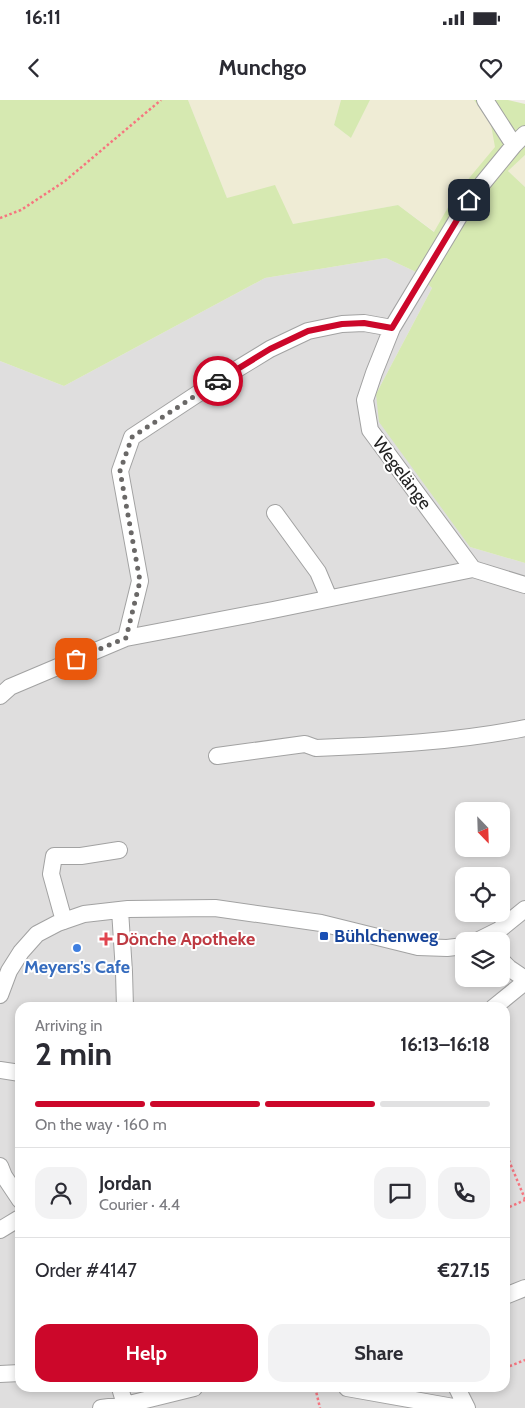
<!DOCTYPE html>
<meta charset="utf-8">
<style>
:root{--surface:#fff;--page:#f2f2f3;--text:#2b2b33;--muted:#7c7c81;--line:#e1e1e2;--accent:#cc072a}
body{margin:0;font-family:Cabin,sans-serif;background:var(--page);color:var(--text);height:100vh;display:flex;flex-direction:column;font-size:19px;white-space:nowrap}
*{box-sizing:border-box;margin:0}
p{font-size:16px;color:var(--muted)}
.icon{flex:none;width:28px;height:28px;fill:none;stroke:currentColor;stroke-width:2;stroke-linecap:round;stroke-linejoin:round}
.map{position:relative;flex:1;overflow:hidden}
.details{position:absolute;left:15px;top:902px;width:495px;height:390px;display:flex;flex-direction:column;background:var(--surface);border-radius:15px;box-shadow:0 2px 8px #0003}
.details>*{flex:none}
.needle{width:32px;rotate:157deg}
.buttons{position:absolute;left:455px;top:702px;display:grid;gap:10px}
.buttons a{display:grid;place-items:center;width:55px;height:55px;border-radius:10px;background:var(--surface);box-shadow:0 2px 8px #0003;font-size:25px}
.pin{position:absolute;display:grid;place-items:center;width:42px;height:42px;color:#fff;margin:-21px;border-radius:10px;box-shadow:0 2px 8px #0006}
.courier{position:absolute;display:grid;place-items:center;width:50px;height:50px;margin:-25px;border:4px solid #cc072a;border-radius:50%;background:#fff;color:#222;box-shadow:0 1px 6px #0007}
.headline em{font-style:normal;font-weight:700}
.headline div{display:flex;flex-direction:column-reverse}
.headline{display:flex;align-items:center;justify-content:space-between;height:85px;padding:0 20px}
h1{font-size:32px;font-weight:700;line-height:38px}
.bar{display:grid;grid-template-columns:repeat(4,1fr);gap:8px 5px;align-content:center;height:60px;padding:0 20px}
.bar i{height:6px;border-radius:4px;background:var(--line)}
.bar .current{background:var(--accent)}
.bar p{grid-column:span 4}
.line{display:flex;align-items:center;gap:12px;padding:0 20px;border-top:1px solid var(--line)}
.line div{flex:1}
.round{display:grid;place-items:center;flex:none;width:52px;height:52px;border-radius:15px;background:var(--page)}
.button{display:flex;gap:10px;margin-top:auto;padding:10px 20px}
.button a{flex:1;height:58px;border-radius:15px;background:var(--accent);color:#fff;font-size:20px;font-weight:700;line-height:58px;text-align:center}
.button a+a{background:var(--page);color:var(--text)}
.status{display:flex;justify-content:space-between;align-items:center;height:35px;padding:0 25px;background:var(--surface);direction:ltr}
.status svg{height:14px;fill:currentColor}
header{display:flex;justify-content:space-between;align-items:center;height:65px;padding:0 20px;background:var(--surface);font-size:22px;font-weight:700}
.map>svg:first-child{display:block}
.residential{fill:#dfdede;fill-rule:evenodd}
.farmland{fill:#efecd5}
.grass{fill:#d6e9b1}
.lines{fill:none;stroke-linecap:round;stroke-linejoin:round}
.minor-casing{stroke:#a2a2a2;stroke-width:18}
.path{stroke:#f6757f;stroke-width:2.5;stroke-dasharray:2.5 2.5;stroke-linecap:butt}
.minor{stroke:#fff;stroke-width:16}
.done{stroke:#6a6867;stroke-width:5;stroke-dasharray:0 9}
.route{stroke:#cc072a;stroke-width:6}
.transit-dot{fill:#1a4fb4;stroke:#fff;stroke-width:2}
.health-dot{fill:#e0444e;stroke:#fff;stroke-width:2}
.shop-dot{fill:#3f7fe0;stroke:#fff;stroke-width:2}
.labels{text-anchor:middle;stroke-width:4;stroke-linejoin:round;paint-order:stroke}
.street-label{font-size:18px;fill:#212121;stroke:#fff}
.transit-label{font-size:18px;font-weight:bold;fill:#164399;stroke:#fff;text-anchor:start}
.health-label{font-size:18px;font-weight:bold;fill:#be3a42;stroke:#fff;text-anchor:start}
.shop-label{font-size:18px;font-weight:bold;fill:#366cbe;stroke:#fff}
</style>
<div class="status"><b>16:11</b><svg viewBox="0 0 49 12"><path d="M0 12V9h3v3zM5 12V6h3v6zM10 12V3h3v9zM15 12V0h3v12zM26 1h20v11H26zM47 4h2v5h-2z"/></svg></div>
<header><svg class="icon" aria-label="back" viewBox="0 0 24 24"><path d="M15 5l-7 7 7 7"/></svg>Munchgo<svg class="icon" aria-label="heart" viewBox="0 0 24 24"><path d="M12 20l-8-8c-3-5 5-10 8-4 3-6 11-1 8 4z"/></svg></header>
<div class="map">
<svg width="525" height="1308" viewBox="0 0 525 1308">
<rect width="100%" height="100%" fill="#f1ede8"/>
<!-- residential -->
<path class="residential" d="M 386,158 L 414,171 L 432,188 L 376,294 L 470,447 L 525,463 L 525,1308 L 0,1308 L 0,261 L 64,286 L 265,178 ZM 464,711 L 501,711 L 501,749 L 464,749 ZM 464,776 L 501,776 L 501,814 L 464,814 ZM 464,841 L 501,841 L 501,879 L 464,879 ZM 20,908 L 505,908 L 505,1288 L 20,1288 Z"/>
<!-- farmland -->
<path class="farmland" d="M 188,0 L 341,0 L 334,25 L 351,38 L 370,0 L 474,0 L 491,25 L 496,47 L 455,95 L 435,132 L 398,105 L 293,124 L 227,98 Z
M 525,55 L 525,87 L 508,71 Z"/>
<!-- grass -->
<path class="grass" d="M 0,0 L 188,0 L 227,98 L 275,85 L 293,124 L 398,105 L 434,132 L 455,95 L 495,47 L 491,25 L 474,0 L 508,0 L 525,4 L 525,55 L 508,71 L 525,87 L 525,463 L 470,447 L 379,322 L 376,294 L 432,188 L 414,171 L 386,158 L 265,178 L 64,286 L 0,261 Z
M 341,0 L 370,0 L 351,38 L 334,25 Z"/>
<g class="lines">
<defs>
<path id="minor" d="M 485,0 L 514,45
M 525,34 L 514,45 L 469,100 L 392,228 L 374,273 L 365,300 L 370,330 L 473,469 L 525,485
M 275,413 L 318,472 L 329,498
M 126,538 L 273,510 L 473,469
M 0,596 L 10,587 L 126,538 L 140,481 L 120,371 L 132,337 L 211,285 L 270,249 L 308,231 L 342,224 L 364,223 L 392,228
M 217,656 L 305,644 L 316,648 C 386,645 456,642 525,628
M 120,810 L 124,872 L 125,908
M 64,821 L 51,774 L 54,756 L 81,756 L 119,750
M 477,841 L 499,830 L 525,809
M 501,860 L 509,868 L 525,879
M 0,895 L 9,871 L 21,852 L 37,834 L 58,823 L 84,814 L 128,809 L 215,808 L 321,823 L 418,847 L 447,848 L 464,846
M 493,908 L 525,882
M 0,970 L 20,973
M 0,1066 L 4,1076 L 20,1100
M 0,1130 L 18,1119
M 505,1196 L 525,1188
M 0,1274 L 20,1273
M 120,1288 L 126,1308
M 347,1288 L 459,1308
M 457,1288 L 467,1308
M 101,1308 L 125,1305 L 194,1288"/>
</defs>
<!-- minor casing -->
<use href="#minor" class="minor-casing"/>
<!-- path -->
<path class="path" d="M 0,118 L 21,110 L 65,81 L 161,0
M 505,1051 L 525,1099
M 505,1109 L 525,1100
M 505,1268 L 525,1260
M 317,1288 L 316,1291 L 320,1308"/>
<!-- minor -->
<use href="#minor" class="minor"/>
</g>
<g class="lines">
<!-- done -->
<path class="done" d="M 76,559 L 126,538 L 140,481 L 120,371 L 132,337 L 218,281"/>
<!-- route -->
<path class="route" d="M 218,281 L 270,249 L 308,231 L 342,224 L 364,223 L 392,228 L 469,100"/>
</g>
<!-- markers -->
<rect class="transit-dot" x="319" y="831" width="10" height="10" rx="2.5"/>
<path class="health-dot" d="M103.5 831.5h5v5h5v5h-5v5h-5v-5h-5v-5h5z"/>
<circle class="shop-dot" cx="77" cy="848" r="5"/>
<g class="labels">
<!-- street labels -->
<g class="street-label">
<text transform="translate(402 373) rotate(53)" y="6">Wegelänge</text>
</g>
<!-- transit labels -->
<g class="transit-label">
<text x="334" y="842">Bühlchenweg</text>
</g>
<!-- health labels -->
<g class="health-label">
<text x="116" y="845">Dönche Apotheke</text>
</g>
<!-- shop labels -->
<g class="shop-label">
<text x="77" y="873">Meyers's Cafe</text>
</g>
</g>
</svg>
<div class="buttons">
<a><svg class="needle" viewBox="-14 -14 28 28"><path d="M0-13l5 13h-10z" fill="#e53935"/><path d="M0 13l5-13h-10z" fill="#7c7c81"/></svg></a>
<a><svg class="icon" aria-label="locate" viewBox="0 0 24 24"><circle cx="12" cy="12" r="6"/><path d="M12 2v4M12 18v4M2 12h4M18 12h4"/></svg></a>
<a><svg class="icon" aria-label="layers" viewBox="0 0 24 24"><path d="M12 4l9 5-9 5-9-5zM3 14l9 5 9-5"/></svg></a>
</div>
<div class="pin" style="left:76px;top:559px;background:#ea580c"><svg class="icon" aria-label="bag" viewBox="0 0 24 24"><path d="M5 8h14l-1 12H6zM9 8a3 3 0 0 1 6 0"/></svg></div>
<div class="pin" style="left:469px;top:100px;background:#1f2937"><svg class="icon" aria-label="home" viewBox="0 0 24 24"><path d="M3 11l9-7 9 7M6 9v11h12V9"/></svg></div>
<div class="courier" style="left:218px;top:281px"><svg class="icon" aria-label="car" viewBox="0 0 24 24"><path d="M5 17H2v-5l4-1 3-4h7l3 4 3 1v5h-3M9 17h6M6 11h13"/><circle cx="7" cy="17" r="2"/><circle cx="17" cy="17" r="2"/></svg></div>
<section class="details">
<div class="headline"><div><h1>2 min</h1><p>Arriving in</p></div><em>16:13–16:18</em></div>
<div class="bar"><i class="current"></i><i class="current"></i><i class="current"></i><i></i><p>On the way · 160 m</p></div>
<div class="line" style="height:90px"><a class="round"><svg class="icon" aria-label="person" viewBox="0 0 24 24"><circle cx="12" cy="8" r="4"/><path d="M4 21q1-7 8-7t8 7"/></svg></a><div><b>Jordan</b><p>Courier · 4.4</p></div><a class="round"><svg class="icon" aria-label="chat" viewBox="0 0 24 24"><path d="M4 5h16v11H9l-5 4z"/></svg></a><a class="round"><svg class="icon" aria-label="phone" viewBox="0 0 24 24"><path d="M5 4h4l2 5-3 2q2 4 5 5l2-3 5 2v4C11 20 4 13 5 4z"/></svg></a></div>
<div class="line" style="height:65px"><div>Order #4147</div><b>€27.15</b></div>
<div class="button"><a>Help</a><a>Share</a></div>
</section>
</div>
